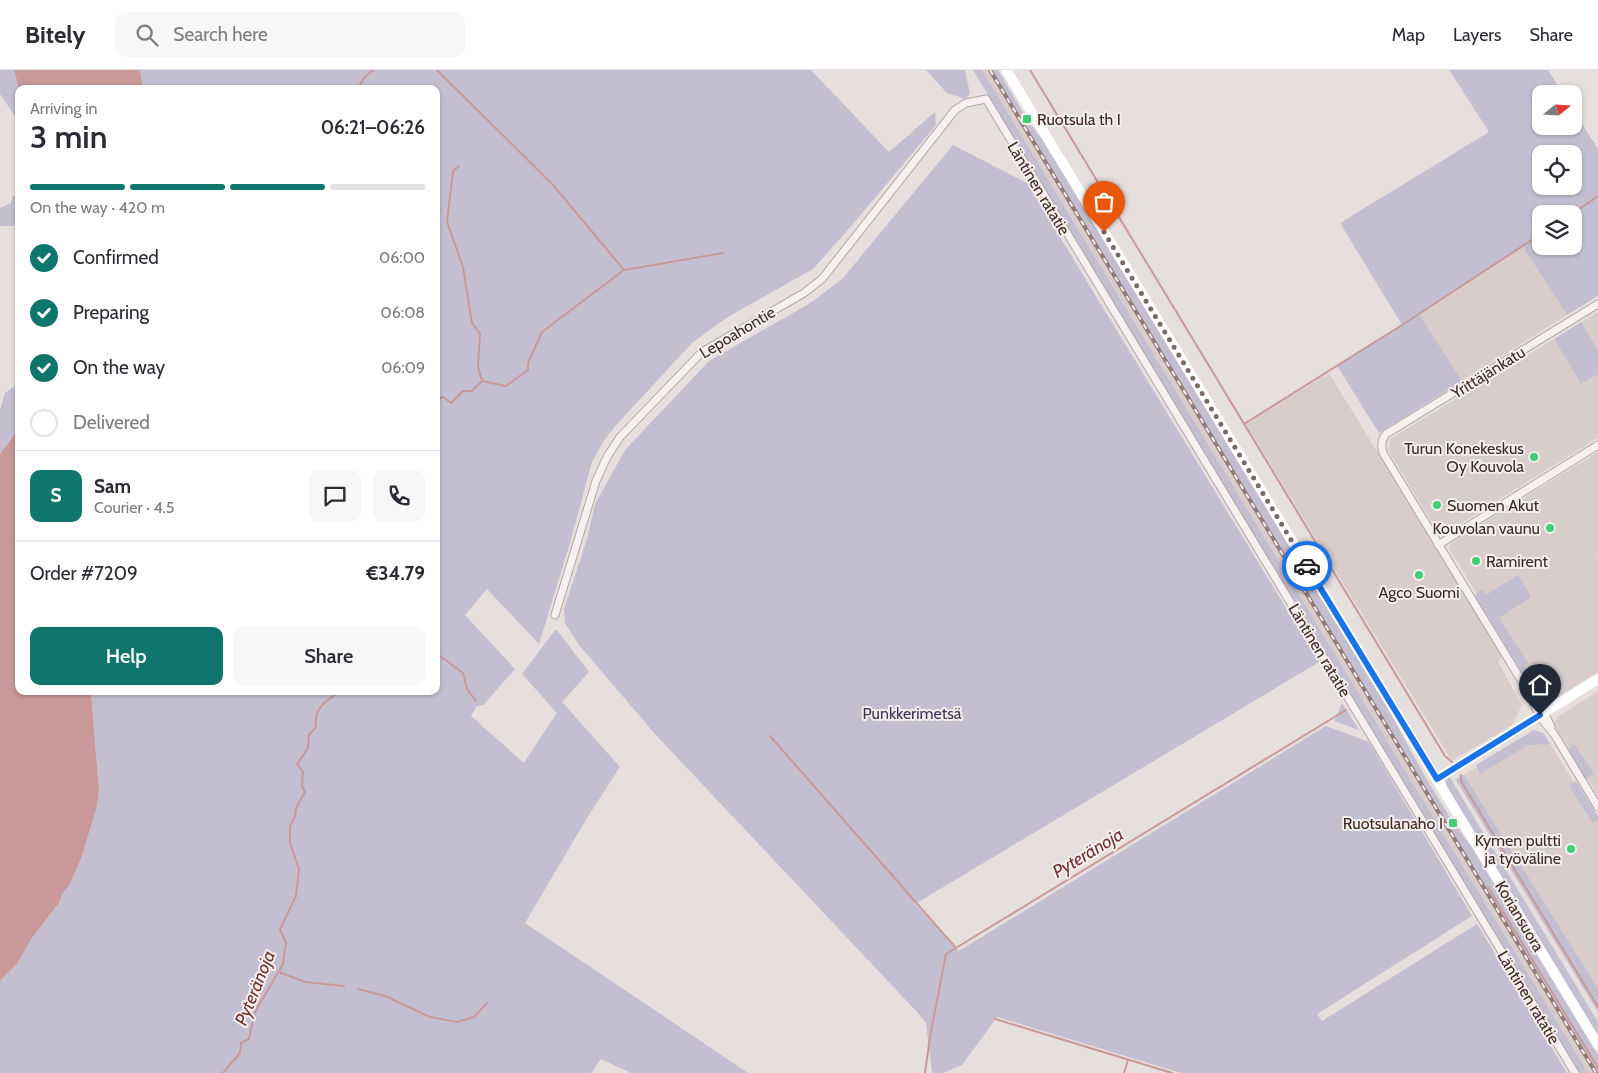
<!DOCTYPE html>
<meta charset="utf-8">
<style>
:root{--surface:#fff;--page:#f7f7f7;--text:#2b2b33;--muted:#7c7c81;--line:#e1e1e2;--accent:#0f766e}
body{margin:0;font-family:Cabin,sans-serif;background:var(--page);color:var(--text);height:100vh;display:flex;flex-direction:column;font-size:19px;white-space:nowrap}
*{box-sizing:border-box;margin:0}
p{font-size:16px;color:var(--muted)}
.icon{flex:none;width:28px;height:28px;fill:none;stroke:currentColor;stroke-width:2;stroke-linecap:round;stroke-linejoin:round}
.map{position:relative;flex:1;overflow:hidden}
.details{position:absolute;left:15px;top:15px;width:425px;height:610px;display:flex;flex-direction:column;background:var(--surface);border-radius:10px;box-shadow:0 1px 4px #0004}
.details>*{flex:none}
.needle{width:32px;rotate:72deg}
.tools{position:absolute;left:1532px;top:15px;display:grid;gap:10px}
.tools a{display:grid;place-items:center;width:50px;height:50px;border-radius:10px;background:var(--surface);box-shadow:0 1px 4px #0004;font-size:25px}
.pin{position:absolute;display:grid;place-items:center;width:42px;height:42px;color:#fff;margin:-51px -21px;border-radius:50% 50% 50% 0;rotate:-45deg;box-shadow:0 0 5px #0007}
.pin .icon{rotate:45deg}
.courier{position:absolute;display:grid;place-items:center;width:50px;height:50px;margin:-25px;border:4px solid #1a73e8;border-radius:50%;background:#fff;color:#222;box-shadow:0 1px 6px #0007}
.headline em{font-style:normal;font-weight:600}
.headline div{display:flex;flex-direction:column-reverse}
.headline{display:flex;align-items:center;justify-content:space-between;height:85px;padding:0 15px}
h1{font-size:32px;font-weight:600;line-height:38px}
.bar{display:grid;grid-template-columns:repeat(4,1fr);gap:8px 5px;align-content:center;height:60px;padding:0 15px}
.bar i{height:6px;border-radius:4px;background:var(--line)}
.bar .active{background:var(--accent)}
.bar p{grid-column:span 4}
.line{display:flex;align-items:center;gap:12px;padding:0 15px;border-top:1px solid var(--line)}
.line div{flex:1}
.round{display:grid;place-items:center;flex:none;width:52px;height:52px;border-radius:10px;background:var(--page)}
ol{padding:0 15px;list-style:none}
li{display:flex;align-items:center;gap:15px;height:55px}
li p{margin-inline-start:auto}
li .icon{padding:5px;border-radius:50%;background:var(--accent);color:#fff;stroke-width:4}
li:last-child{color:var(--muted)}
li i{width:28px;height:28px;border:2px solid var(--line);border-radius:50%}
.button{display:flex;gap:10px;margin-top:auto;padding:10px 15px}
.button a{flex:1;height:58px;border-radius:10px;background:var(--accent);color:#fff;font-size:20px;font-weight:600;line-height:58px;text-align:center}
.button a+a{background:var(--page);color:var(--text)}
header{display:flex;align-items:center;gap:30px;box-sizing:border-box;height:70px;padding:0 25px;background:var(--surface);border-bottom:1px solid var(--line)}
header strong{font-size:24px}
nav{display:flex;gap:28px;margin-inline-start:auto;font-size:18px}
.search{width:350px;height:45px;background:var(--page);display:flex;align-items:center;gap:12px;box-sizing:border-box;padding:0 18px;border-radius:10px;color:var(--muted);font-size:19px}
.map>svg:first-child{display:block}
.built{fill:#d9cdcc}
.green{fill:#c3bfd1;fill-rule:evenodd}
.water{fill:#c89998}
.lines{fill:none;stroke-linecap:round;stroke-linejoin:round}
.stream{stroke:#c89998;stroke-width:2}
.street-casing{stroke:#b1a5a3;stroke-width:9}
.street{stroke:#f6f1f0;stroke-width:7}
.secondary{stroke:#fff;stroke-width:10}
.rail-casing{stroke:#917a77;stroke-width:4}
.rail{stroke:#f5eeed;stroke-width:2;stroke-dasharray:5.5;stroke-linecap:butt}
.done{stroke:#796967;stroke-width:5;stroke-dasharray:0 9}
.route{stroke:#1a73e8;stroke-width:6}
.poi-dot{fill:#42cd74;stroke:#f5eeed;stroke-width:2}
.labels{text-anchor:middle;stroke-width:4;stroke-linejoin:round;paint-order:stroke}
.poi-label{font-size:16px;fill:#3e2a27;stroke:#f5eeed;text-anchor:end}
.street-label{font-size:16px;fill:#3e2a27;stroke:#f5eeed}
.park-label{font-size:16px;fill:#403459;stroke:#f5eeed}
.water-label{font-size:18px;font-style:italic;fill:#713531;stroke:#f5eeed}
</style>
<header>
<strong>Bitely</strong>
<div class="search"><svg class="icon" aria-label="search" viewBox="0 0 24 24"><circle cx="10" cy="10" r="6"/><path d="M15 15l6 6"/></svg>Search here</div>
<nav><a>Map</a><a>Layers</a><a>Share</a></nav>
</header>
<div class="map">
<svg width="1598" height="1003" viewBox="0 0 1598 1003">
<rect width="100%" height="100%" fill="#e7dfde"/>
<!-- built -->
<path class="built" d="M 982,0 L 992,0 L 1598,1003 L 1588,1003 Z
M 1523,177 L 1567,245 L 1462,311 L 1419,244 Z
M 1598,242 L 1598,280 L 1581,252 Z
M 1554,269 L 1581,314 L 1598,304 L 1598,368 L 1442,465 L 1438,463 L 1388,380 L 1390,369 Z
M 1329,303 L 1502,586 L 1498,592 L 1522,635 L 1512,655 L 1452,691 L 1246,354 Z
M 1598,382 L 1598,481 L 1596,482 L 1598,484 L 1598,602 L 1549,633 L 1541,630 L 1449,478 L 1451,473 Z
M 1598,621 L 1598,726 L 1554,655 L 1557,647 Z
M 1533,663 L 1544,664 L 1598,751 L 1598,918 L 1464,705 Z"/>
<!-- green -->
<path class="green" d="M 0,0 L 14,0 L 19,19 L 19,52 L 0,24 Z
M 140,0 L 811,0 L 889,82 L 935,42 L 936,55 L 853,154 L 813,199 L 726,248 L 692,273 L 619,352 L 604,370 L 592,392 L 570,473 L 539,574 L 487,519 L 465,545 L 515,599 L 483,635 L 477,636 L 471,646 L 524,693 L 557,643 L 522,604 L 556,559 L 589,602 L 562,632 L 620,697 L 587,748 L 525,853 L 748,1003 L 631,1003 L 601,989 L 591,1003 L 0,1003 L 0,911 L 17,894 L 32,868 L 59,833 L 62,824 L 70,814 L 82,786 L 97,736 L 99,721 L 91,621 L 436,621 L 436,19 L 143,19 Z
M 926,0 L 965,0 L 970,24 L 965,29 L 947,23 Z
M 973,0 L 982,0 L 1588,1003 L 1580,1003 Z
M 992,0 L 998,0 L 1028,51 L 1045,73 L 1383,629 C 1411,681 1438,735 1475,781 L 1598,985 L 1598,1003 Z
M 1449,0 L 1548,0 L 1563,24 L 1541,24 L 1541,56 L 1574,56 L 1574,41 L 1598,79 L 1598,226 L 1567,245 L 1523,177 L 1419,244 L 1462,311 L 1379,363 L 1337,296 L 1402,255 L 1340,153 L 1489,62 ZM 1541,84 L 1574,84 L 1574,116 L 1541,116 ZM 1541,144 L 1574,144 L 1574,176 L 1541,176 Z
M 953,75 L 1027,113 L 1319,592 L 915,834 L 959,881 L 1326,656 L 1369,672 L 1472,846 L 1317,944 L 1322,951 L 1477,854 L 1567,1003 L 1181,1003 L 997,947 L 962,995 L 943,1003 L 932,1003 L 926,953 L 917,942 L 655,664 L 579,575 L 565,553 L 564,539 L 587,469 L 595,434 L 625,380 L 709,291 L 812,232 L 843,208 Z
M 13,126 L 19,126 L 19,159 L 15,156 L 0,156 L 0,138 L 11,133 Z
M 1581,252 L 1598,280 L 1598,304 L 1581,314 L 1554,269 Z
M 19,313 L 19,358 L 0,384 L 0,340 L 5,323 Z
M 1518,505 L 1530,525 L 1530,528 L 1499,548 L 1528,593 L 1524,595 L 1543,627 L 1551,626 L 1554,628 L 1553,631 L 1548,634 L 1542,633 L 1538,629 L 1476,528 L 1476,525 L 1482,519 L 1486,525 Z
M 1342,633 L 1359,660 L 1334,651 Z
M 1534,660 L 1543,663 L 1550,674 L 1528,675 L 1480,704 L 1476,695 Z
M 1574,674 L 1594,704 L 1585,710 L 1568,680 Z
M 1464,705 L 1598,918 L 1598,942 L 1456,710 L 1460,706 Z
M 1449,706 L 1598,952 L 1598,966 L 1447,719 L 1446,711 Z
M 1576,711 L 1598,746 L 1598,750 L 1593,753 L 1569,716 Z"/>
<!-- water -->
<path class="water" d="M 14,0 L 140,0 L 143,19 L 19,19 Z
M 19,358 L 19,621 L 91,621 L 99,721 L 97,736 L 82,786 L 70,814 L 62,824 L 59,833 L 32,868 L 17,894 L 0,911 L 0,384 Z"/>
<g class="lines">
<!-- stream -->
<path class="stream" d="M 437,0 L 553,115 L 624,200
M 1030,0 L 1445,686 L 1453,693
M 358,19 L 363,9 L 373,0
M 459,96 L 453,101 L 447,152 L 463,197 L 472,253 L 480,264 L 478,297 L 482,311
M 1572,144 L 1598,126
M 436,330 L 443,327 L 451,333 L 463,321 L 472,321 L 482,311 L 506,316 L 528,300 L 528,293 L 542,262 L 624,200 L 723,183
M 1244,354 L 1402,255 L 1541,164
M 436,583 L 463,603 L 467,619 L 476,631
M 770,666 L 956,878
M 1461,705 L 1461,711 L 1598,937
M 1488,817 L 1598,998
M 279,902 L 305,912 L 344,916
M 358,919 L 385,926 L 430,947 L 457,952 L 474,947 L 487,933
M 995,949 L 1172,1003
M 223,1003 L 240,983 L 241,973 L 249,969 L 255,942 L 283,894 L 286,873 L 280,859 L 296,826 L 299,799 L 290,773 L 290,756 L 295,747 L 296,738 L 305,722 L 302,716 L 303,702 L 297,694 L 308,678 L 309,665 L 316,657 C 313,638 327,630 341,621
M 925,1003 L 930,967 L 946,884 L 1346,640
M 1124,1003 L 1128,990"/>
<defs>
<path id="street" d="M 1598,234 L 1386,364 C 1381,370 1381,376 1383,383 L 1527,620 L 1540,647 L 1554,664 L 1598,737
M 1438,475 L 1598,375
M 555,545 L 596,411 L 607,387 L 620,367 L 702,282 L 804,223 L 822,209 L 955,40 L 966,33 L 986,29 L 1575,1003
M 1533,628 L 1544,642 L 1551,657"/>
</defs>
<!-- street casing -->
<use href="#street" class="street-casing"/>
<!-- street -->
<use href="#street" class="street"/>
<!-- secondary -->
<path class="secondary" d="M 1006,0 L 1598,975
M 1437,709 L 1598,609"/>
<defs>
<path id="rail" d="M 990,0 L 1596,1003"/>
</defs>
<!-- rail casing -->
<use href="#rail" class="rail-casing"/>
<!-- rail -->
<use href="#rail" class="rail"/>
</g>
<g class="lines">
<!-- done -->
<path class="done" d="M 1104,162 L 1307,496"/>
<!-- route -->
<path class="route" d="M 1307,496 L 1437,709 L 1540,645"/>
</g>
<!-- markers -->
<g class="poi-dot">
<rect x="1022" y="44" width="10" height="10" rx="2.5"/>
<circle cx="1534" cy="387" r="5"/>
<circle cx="1437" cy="435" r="5"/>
<circle cx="1550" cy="458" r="5"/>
<circle cx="1476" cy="491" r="5"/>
<circle cx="1419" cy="505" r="5"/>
<rect x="1448" y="748" width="10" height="10" rx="2.5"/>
<circle cx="1571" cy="779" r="5"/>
</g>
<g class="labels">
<!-- poi labels -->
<g class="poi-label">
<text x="1037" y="55" text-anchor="start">Ruotsula th I</text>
<text x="1524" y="384">Turun Konekeskus<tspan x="1524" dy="18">Oy Kouvola</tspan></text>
<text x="1447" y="441" text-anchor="start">Suomen Akut</text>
<text x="1540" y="464">Kouvolan vaunu</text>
<text x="1486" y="497" text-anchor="start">Ramirent</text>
<text x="1419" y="528" text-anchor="middle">Agco Suomi</text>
<text x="1443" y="759">Ruotsulanaho I</text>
<text x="1561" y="776">Kymen pultti<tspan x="1561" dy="18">ja työväline</tspan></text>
</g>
<!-- street labels -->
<g class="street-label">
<text transform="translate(1039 118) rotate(59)" y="6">Läntinen ratatie</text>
<text transform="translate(737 262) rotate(-31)" y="6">Lepoahontie</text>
<text transform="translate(1488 302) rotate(-32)" y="6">Yrittäjänkatu</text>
<text transform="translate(1320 580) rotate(59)" y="6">Läntinen ratatie</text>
<text transform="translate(1520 846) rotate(59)" y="6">Koriansuora</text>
<text transform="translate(1529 927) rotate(59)" y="6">Läntinen ratatie</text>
</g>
<!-- park labels -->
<g class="park-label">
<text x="912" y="649">Punkkerimetsä</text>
</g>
<!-- water labels -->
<g class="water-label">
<text transform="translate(1088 783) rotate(-31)" y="6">Pyteränoja</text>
<text transform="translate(255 918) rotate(-68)" y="6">Pyteränoja</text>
</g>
</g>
</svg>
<div class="tools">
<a><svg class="needle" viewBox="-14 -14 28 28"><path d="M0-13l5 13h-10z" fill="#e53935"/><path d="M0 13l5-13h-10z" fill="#7c7c81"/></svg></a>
<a><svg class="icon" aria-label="locate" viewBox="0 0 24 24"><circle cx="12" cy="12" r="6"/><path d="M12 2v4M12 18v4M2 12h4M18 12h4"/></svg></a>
<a><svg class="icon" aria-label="layers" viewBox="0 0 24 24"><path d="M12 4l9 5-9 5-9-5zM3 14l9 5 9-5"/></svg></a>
</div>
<div class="pin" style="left:1104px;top:162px;background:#ea580c"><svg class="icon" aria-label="bag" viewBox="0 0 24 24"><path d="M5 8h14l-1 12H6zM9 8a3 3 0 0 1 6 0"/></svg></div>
<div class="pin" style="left:1540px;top:645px;background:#1f2937"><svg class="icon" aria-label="home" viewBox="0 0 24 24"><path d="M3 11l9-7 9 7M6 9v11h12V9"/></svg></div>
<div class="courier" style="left:1307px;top:496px"><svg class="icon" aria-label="car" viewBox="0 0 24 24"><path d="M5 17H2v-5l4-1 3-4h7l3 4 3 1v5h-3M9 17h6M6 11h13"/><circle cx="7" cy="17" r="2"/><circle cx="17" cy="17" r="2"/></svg></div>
<section class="details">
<div class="headline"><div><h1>3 min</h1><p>Arriving in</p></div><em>06:21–06:26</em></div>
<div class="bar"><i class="active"></i><i class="active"></i><i class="active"></i><i></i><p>On the way · 420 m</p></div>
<ol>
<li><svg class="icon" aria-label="check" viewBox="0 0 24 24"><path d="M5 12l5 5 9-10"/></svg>Confirmed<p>06:00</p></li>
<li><svg class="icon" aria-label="check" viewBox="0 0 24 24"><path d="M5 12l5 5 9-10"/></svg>Preparing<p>06:08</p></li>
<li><svg class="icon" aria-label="check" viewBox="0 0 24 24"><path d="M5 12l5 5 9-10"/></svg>On the way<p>06:09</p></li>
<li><i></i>Delivered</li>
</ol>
<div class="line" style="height:90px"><b class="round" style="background:var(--accent);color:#fff">S</b><div><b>Sam</b><p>Courier · 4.5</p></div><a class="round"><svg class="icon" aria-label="chat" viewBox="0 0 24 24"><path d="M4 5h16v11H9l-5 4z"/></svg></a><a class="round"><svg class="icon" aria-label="phone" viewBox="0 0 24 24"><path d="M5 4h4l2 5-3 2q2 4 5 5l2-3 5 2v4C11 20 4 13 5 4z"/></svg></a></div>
<div class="line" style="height:65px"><div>Order #7209</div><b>€34.79</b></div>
<div class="button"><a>Help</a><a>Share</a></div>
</section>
</div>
